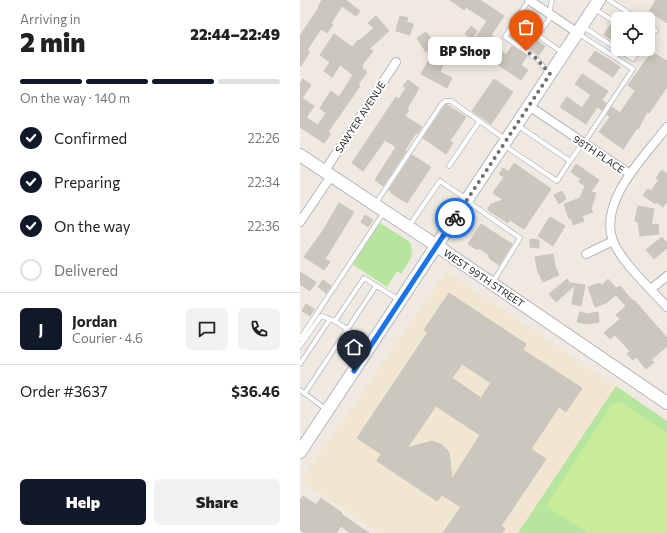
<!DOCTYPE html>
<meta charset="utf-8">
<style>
:root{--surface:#fff;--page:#f2f2f2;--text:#222;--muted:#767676;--line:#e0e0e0;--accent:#111827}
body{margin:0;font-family:Commissioner,sans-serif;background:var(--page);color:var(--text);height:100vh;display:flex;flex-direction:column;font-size:15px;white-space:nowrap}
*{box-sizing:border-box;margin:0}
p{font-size:13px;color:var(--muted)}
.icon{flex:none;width:22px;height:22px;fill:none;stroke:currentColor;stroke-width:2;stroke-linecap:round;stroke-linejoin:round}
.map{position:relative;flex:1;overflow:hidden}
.details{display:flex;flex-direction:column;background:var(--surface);width:300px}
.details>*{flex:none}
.tools{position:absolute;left:311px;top:12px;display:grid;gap:8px}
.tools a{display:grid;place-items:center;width:44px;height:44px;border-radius:6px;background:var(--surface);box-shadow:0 2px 10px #0003;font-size:20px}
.pin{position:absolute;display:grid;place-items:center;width:34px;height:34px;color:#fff;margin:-41px -17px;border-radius:50% 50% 50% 0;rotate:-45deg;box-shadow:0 0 4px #0007}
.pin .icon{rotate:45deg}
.courier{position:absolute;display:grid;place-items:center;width:40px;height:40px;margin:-20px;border:3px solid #1a73e8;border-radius:50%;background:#fff;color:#222;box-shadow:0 1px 5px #0007}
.bubble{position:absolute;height:28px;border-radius:6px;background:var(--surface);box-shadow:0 2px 10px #0003;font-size:13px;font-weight:800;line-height:28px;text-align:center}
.headline em{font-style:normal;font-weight:800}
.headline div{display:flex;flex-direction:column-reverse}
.headline{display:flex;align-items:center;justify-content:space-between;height:68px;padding:0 20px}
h1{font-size:26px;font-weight:800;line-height:30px}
.bar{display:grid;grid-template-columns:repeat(4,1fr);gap:6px 4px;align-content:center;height:48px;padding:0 20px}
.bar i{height:5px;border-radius:3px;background:var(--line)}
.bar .current{background:var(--accent)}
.bar p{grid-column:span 4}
.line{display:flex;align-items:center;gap:10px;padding:0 20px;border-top:1px solid var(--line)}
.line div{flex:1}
.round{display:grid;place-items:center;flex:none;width:42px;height:42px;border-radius:6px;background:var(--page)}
ol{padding:0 20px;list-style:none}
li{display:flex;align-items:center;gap:12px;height:44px}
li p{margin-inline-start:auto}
li .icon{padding:4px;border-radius:50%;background:var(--accent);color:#fff;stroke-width:4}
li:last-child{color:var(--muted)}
li i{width:22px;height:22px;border:2px solid var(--line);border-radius:50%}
.primary-button{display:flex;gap:8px;margin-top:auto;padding:8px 20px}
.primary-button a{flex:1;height:46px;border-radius:6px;background:var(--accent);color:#fff;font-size:16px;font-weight:800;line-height:46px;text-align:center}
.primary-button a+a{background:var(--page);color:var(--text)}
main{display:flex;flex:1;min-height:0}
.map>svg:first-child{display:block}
.education{fill:#f0e6d1}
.green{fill:#b6e59e}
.pitch{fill:#c9ec9a}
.building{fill:#cbc7bf;stroke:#cbc5ba;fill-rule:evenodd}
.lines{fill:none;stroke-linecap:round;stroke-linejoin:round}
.lane-casing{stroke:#b4b7c1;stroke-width:5.5}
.street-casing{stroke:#b4b7c1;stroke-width:10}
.secondary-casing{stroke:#b4b7c1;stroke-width:14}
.lane{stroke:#fff;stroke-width:4}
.street{stroke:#fff;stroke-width:8}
.secondary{stroke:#fff;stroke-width:12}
.done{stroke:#726f6d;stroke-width:4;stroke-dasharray:0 7.2}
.route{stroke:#1a73e8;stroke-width:5}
.labels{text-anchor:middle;stroke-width:4;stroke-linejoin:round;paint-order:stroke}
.street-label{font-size:10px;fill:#2e2e2e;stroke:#fff}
</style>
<main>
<section class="details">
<div class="headline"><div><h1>2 min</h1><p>Arriving in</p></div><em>22:44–22:49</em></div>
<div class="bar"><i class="current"></i><i class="current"></i><i class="current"></i><i></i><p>On the way · 140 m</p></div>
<ol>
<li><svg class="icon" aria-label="check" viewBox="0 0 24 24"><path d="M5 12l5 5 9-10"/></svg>Confirmed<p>22:26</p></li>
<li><svg class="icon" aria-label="check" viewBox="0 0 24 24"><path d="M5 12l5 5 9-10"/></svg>Preparing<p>22:34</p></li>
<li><svg class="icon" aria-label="check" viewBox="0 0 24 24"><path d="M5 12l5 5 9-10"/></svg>On the way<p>22:36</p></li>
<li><i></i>Delivered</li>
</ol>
<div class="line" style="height:72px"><b class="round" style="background:var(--accent);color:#fff">J</b><div><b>Jordan</b><p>Courier · 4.6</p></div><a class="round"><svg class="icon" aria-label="chat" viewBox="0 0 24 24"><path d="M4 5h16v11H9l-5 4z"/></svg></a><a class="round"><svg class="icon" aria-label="phone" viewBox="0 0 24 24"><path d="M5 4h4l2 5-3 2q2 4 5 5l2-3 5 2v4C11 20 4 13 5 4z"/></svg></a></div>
<div class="line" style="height:52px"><div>Order #3637</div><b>$36.46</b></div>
<div class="primary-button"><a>Help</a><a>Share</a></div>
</section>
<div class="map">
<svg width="367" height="533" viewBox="0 0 367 533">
<rect width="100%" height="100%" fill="#efe9e1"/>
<!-- education -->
<path class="education" d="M 146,271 L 367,421 L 367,533 L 78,533 L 1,481 Z"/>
<!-- green -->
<path class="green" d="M 80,223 L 110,242 L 111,246 L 112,254 L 111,258 L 101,274 L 97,271 L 87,287 L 52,264 Z
M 316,386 L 367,421 L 367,533 L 218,533 Z"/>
<!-- pitch -->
<path class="pitch" d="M 321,402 L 367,433 L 367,533 L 288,533 L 246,506 L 312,404 Z"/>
<!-- building -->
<path class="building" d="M 22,0 L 46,0 L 60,11 L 56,16 L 42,6 L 31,23 L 33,25 L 27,33 L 21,29 L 7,50 L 10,52 L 0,67 L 0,36 L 19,7 L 18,7 Z
M 150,0 L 180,0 L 204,16 L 191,35 L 195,38 L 189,46 L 176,37 L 187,21 L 166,7 L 164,10 Z
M 356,0 L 367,0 L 367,23 L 349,11 Z
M 76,16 L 89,31 L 69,49 L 73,51 L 62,65 L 63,66 L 62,68 L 67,72 L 58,85 L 60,86 L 28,132 L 31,134 L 24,143 L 0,127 L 0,84 L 3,79 L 11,85 L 2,98 L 14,106 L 6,118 L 18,125 L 26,113 L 20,108 L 31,91 L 39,97 L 53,75 L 40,65 L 32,77 L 24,71 L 30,62 L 20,55 L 34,34 L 52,47 L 58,40 L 59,41 L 74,28 L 68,23 Z
M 100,16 L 108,18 L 106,22 L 113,24 L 110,35 L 96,31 Z
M 310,25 L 318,30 L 318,44 L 304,35 Z
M 171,26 L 177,31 L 172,39 L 165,34 Z
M 216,27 L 245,46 L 239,55 L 210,36 Z
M 126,32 L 136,45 L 126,52 L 117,38 Z
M 192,46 L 206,55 L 212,46 L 227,56 L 221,65 L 228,70 L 221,80 L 185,56 Z
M 295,51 L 320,67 L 313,77 L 288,61 Z
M 352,52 L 367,61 L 367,87 L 349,113 L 347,112 L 338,129 L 337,128 L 323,149 L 299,132 L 310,117 L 307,114 L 312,107 L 320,113 L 335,91 L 328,85 Z
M 130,58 L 143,65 L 140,72 L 152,78 L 147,88 L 121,74 Z
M 282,74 L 308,91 L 302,100 L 306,103 L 302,110 L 297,107 L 286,124 L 260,107 L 267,97 L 282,108 L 291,95 L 275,84 Z
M 194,79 L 213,92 L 191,124 L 172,111 Z
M 108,80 L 119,88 L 107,109 L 109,110 L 105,116 L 122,127 L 117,134 L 116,133 L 105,150 L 106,151 L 83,186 L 75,180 L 96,147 L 85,140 L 63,171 L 52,163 L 96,97 L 99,99 L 106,88 L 103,86 Z
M 146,104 L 166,117 L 150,141 L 153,143 L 146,154 L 123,138 Z
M 112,155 L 131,167 L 107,203 L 91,193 L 92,192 L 89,190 Z
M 214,163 L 251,189 L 224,229 L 210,220 L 208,223 L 188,210 L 188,208 L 191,204 L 203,200 L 193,193 L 204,177 L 199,174 L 203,168 L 208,172 Z
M 276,164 L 299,180 L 291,192 L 296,193 L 291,209 L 293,212 L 282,216 L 284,221 L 273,225 L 271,217 L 269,219 L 264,204 L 280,198 L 285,186 L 279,182 L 281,179 L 271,172 Z
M 362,170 L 367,174 L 367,202 L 363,207 L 355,201 L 355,204 L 343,195 L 348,189 L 351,191 L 359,180 L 356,178 Z
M 262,191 L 266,199 L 259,204 L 254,195 Z
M 39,203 L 54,212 L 25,259 L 30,262 L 24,270 L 4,257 L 24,229 Z
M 338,206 L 354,209 L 351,225 L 358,224 L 359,234 L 340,236 L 338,222 L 335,221 Z
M 65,215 L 73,220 L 68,227 L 61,222 Z
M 250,217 L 265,226 L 253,246 L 238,236 Z
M 181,224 L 212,244 L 199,265 L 189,258 L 189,255 L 180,249 L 176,249 L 168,244 Z
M 362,237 L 367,243 L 367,248 L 354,259 L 346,250 Z
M 230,239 L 239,240 L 239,248 L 230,247 Z
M 253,254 L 255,266 L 259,275 L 243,282 L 238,272 L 235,257 Z
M 0,272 L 16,282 L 10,291 L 0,284 Z
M 267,279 L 270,283 L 285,285 L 281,306 L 272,304 L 275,285 L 256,302 L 249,294 Z
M 308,279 L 316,288 L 320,286 L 333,301 L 334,300 L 367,338 L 367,346 L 351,360 L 354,362 L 346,369 L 336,357 L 333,360 L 327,354 L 330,351 L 315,335 L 310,339 L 304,333 L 320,319 L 316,315 L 326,306 L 316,295 L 306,303 L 295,307 L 288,287 L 300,283 L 301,286 Z
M 23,280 L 31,286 L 26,293 L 18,287 Z
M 149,293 L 226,344 L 223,350 L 282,388 L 266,412 L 259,407 L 231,449 L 246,459 L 201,526 L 205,529 L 202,533 L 143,533 L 161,507 L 142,495 L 137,501 L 77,461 L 81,454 L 57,438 L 128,332 L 124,330 ZM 162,364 L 191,383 L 181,398 L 152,378 ZM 136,406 L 180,435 L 152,479 L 149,452 L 142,445 L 132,441 L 107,448 Z
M 6,304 L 14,309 L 10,316 L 2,311 Z
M 280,312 L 288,314 L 298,312 L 299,322 L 287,324 L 277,322 Z
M 3,496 L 16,505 L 21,498 L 42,513 L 41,514 L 69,533 L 50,533 L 41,526 L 36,533 L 5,533 L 0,530 L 0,500 Z"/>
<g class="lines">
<defs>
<path id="lane" d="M 229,0 L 205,37 L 236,58 L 249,73
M 309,0 L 338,19
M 295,9 L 318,24
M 249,13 L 252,0
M 216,20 L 263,53
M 282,26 L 333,59 L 339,49
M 348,26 L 356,31
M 279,34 L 333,69 L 284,143
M 238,35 L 252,15
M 205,146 L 257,181 L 270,161 L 217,125
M 270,161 L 283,143
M 149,166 L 179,122
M 167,201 L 220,238 L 193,282
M 76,203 L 141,105 L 145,101 L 151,101 L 205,139
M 109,226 L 140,181 L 165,198
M 35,321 L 64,278 L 99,300
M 0,339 L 84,212
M 0,346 L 21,316 L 35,321 L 69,344
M 0,364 L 30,319
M 0,390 L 27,410
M 5,393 L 76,286"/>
<path id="street" d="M 229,0 L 278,33
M 229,106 L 330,174
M 367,127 C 345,156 298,201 313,241 C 322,263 351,289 367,307
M 24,172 L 96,62
M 0,222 L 31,176
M 286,254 L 313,241
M 351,289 L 367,276"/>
<path id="secondary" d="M 0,155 L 137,246 L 367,403
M 0,452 L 299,0"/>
</defs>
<!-- lane casing -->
<use href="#lane" class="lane-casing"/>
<!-- street casing -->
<use href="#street" class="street-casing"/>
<!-- secondary casing -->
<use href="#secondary" class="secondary-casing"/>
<!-- lane -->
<use href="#lane" class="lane"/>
<!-- street -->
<use href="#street" class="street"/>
<!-- secondary -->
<use href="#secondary" class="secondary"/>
</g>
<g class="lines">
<!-- done -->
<path class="done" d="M 155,218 L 250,74 L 236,58 L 226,51"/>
<!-- route -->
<path class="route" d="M 54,371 L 155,218"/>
</g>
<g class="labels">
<!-- street labels -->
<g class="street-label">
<text transform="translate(60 117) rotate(-57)" y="4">SAWYER AVENUE</text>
<text transform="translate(299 154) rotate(34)" y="4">98TH PLACE</text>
<text transform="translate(184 278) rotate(34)" y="4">WEST 99TH STREET</text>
</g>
</g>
</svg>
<div class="tools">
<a><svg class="icon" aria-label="locate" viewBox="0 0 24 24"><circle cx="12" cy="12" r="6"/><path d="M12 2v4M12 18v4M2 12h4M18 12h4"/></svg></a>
</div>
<div class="pin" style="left:226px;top:51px;background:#ea580c"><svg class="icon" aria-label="bag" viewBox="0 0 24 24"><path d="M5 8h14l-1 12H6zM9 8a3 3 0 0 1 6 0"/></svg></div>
<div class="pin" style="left:54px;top:371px;background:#1f2937"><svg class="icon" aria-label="home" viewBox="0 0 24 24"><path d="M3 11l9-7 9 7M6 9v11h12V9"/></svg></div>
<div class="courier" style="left:155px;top:218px"><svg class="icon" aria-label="bike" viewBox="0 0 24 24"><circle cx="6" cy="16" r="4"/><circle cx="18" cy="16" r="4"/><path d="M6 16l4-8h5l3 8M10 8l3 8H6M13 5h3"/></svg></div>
<div class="bubble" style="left:128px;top:37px;width:74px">BP Shop</div>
</div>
</main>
